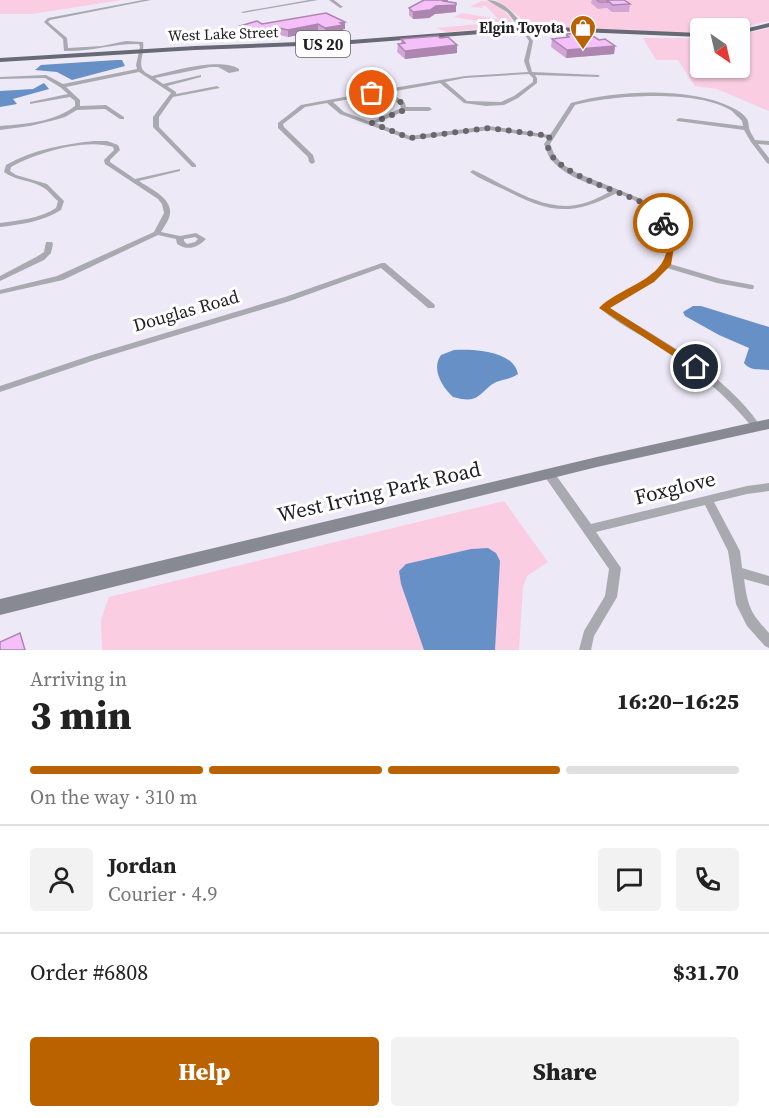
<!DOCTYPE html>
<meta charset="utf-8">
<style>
:root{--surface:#fff;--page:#f2f2f2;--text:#222;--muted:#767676;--line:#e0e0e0;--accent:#ba6100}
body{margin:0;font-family:"Source Serif 4",serif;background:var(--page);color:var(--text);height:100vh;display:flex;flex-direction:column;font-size:22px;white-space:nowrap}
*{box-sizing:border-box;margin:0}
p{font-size:20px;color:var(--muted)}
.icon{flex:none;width:33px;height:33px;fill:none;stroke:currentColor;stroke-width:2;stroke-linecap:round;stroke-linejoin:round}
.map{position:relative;height:650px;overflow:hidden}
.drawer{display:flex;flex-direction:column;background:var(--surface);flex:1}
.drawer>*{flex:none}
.needle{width:39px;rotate:146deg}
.tools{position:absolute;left:690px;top:18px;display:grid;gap:12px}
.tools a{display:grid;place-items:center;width:60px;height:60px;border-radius:6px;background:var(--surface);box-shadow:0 2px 4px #0004;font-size:30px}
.pin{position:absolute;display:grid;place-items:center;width:51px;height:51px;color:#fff;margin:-26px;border:3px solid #fff;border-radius:50%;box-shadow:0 2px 6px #0007}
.courier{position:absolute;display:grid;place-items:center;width:60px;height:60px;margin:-30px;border:4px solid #ba6100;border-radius:50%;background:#fff;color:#222;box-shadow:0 2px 8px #0007}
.head em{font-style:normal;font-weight:800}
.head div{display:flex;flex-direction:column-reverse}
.head{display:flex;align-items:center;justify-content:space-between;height:102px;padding:0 30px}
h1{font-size:39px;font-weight:800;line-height:45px}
.bar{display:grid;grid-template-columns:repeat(4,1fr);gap:9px 6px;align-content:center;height:72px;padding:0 30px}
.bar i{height:8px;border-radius:4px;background:var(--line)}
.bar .on{background:var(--accent)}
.bar p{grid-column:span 4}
.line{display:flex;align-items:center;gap:15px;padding:0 30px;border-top:2px solid var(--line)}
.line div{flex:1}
.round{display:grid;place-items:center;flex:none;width:63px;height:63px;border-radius:6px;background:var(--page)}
.primary-button{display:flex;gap:12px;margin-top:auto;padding:12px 30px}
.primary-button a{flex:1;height:69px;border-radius:6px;background:var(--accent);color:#fff;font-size:24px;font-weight:800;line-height:69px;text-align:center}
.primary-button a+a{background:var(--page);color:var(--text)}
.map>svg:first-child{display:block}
.green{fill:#facde3}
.water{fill:#6790c7}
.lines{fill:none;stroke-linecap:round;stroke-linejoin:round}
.minor{fill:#a8aab0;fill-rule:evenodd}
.tertiary{fill:#a8aab0;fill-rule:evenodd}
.secondary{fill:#888a93;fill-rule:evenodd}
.trunk{fill:#676975;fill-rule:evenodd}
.wall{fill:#d3a5d6}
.shaded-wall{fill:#ac86ae}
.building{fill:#f5c0f9;stroke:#ac86ae;stroke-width:1.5}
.route{fill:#ba6100}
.done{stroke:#69666e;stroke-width:6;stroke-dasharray:0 10.8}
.labels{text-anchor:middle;stroke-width:6;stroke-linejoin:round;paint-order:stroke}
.far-poi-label{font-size:15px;font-weight:bold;fill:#222025;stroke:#fff;text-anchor:end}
.far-street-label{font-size:15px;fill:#222025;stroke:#fff}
.shield{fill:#fff;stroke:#646366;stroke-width:1.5}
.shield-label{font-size:16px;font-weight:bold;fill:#222025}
.street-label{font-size:18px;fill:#222025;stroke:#fff}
.near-street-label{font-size:21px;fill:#222025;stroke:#fff}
</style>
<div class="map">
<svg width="769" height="650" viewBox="0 0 769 650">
<rect width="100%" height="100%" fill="#eee9f7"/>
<!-- green -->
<path class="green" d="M 0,0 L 122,0 L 32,14 L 0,14 Z
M 495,0 L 769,0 L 769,21 L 739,28 L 700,28 L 700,33 L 670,34 L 535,26 C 521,22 511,7 495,0 Z
M 481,1 C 496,0 510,13 514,26 L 447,32 L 436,28 L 489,23 L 454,17 L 462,13 L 498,19 L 486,6 L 481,6 L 483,8 L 470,7 Z
M 769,28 L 769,111 L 717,89 L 695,86 L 678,60 L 656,60 L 643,38 L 700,38 L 700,68 L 740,68 L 740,35 Z
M 504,501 L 548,562 L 527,576 L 523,587 L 519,650 L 102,650 L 101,619 L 109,597 Z"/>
<!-- water -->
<path class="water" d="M 116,60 L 122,60 L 125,66 L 72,80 L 57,72 L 35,70 L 41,65 Z
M 44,83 L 49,89 L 13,99 L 17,104 L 0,107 L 0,91 L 33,89 Z
M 693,306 L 701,306 L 769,327 L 769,370 C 760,369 750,371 744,363 L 749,348 L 719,335 L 685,316 L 683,312 Z
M 454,350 C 473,349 513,350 518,374 C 510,380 499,379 491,385 C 476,398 475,403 453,397 C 442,387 431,369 441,355 Z
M 488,548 L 496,553 L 500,561 L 495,650 L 424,650 L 401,584 L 399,571 L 406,564 L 471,549 Z"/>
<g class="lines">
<!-- minor -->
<path class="minor" d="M 143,0 L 151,0 L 50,20 L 48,22 L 67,38 L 68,48 L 102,46 L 126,41 L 143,42 C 145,51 138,64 143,70 C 145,73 149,74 152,76 C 173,71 220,57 239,69 L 239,71 L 229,73 L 218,67 L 210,67 L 155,78 L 163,84 L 201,75 L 201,77 L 167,86 L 176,92 L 176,94 L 217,86 L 220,88 L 173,97 L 159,117 L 159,127 L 196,165 L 196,167 L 192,167 L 153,127 L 153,117 L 171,93 L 139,72 L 66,87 L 80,100 L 80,106 L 106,105 L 124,117 L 124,119 L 120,119 L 105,109 L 77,110 L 65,117 L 55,120 L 30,126 L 0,130 L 0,126 C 25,124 55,122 75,106 L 75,101 L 70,97 L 30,104 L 30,102 L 68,94 L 60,87 L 45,78 L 0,79 L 0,77 L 46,75 L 63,84 L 137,69 L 136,65 L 140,47 L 139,44 C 115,43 90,52 64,51 L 63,39 L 44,22 L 48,18 Z
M 309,0 L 318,0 L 243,13 L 241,12 Z
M 329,0 L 334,0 L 343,7 L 340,8 Z
M 523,28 L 533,41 L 529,61 L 532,72 L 598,75 L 600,76 L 598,77 L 535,75 L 537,78 L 537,83 L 518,98 L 504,105 L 486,106 L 464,103 L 440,83 L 390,92 L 405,103 L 406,107 L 429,107 L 432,109 L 429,111 L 405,111 L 376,123 L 410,136 L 489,126 L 550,135 L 571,103 C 615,91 680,87 724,104 C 731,107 742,111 747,119 C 748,120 749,126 749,128 C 750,132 753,136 755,140 L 769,141 L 769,145 L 758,144 L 769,158 L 769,164 L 767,163 L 751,142 L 744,130 L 677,121 L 676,120 L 679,118 L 743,126 L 742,121 C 739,118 735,114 732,111 C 699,89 612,95 575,105 L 550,144 L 555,156 L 564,165 L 577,173 L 639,198 L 657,210 L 665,221 L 672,236 L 673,250 L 670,264 L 721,279 L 753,285 L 754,287 L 753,289 L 750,289 L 717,283 L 667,268 L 654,281 L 609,308 C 650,333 693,356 728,389 C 740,400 750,411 759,424 L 761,426 L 759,428 L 753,428 C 726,395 695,369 658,346 C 640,334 616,323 600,308 C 624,285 682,277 662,230 C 653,208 638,201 617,193 C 570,217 549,213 503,189 C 492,184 480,179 470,172 L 473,170 L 475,171 C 506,185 541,211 576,205 C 589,203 600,197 611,191 C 590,184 563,176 550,158 C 547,154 546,148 544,144 L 548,138 L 489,130 L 410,140 L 340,114 L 327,103 L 305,107 L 283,124 L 284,127 L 313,155 L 315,162 L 312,164 L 309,162 L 308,157 L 278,128 L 278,123 L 301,105 L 382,90 L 372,83 L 372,81 L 374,81 L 387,89 L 465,76 L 528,72 L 524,61 L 529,41 L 521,29 ZM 529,74 L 533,78 L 533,82 L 514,96 L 501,102 L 467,101 L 445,82 L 465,78 ZM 385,93 L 400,105 L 401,108 L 371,122 L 344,112 L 333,102 Z
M 94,141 L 107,141 L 118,145 L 120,150 L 110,160 L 110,162 L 135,179 L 180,169 L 180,171 L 139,181 C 149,188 172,198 170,213 C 170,219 164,227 161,232 L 180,236 L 196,233 L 206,239 C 197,248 188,251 177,244 L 176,239 L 158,235 L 63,280 L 0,294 L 0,290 L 57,276 L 154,232 L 164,213 L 162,204 L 158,199 L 105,164 L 104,160 L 114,150 L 113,147 C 85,138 36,153 11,167 L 10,171 L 16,175 L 47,184 L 64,201 L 61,210 C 42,222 22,224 0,227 L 0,223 C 20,220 39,219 56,208 L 58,201 C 53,197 49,191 44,188 C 33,180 16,181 4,172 L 6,165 C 32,150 64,144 94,141 ZM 195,237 L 198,239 L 195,242 L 187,244 L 184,241 L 184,239 Z
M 46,242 L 52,242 L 53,244 L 51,253 L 44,260 L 0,281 L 0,276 L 38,256 L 44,252 Z
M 382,263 L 385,263 L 434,304 L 435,306 L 434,308 L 428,308 L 381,268 L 290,301 L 98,359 L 0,392 L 0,386 L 92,355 L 285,297 Z
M 549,470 L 553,471 L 591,524 L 747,486 L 769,483 L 769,491 L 747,494 L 714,502 L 740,551 L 742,568 L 769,576 L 769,586 L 744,579 C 748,607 750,612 769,633 L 769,648 L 765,646 L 747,626 L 736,604 L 728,551 L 705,505 L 596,532 L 621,568 L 617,597 L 594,636 L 591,650 L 579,650 L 584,631 L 605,596 L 609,569 L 545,477 L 544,474 L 545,471 Z"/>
<!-- tertiary -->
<path class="tertiary" d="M 487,0 C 504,0 515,15 525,28 L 525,30 L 521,30 L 507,12 Z"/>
<!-- secondary -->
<path class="secondary" d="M 769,419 L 769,429 L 597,467 L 0,615 L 0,599 L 597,457 Z"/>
<!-- trunk -->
<path class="trunk" d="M 769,23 L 769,27 L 740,34 L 740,30 Z
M 532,26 L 700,33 L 700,37 L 532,30 L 351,44 L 195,50 L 0,62 L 0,58 L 195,46 L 351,40 Z"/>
</g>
<!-- wall -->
<path class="wall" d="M 424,0 L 448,0 L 448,2 L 456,12 L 435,14 L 429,18 L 413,19 L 409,15 L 409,8 Z
M 592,0 L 624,0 L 630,4 L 629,12 L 612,12 L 607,8 L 598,9 L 591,3 Z
M 326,13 L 345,29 L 343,29 L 344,32 L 326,35 L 318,31 L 288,37 L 279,35 L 251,39 L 240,33 L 240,26 L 262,24 Z
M 566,34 L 599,40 L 615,46 L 614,54 L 566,58 L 551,47 L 552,39 L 566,37 Z
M 401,39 L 457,53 L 405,59 L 397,52 L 398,44 L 401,44 Z"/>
<!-- shaded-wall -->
<path class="shaded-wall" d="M 444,0 L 448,0 L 448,5 L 456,5 L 456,12 L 435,14 L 429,18 L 413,19 L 413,12 Z
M 345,22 L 345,29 L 343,29 L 344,32 L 326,35 L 325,28 Z
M 318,24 L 318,31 L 288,37 L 288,30 Z
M 279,28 L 279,35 L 251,39 L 251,32 Z
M 457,45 L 457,53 L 405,59 L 405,51 Z
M 615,46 L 614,54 L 566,58 L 567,50 Z"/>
<!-- building -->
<path class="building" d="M 424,0 L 444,0 L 443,1 L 456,3 L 456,5 L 436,6 L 430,10 L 413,12 L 409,8 Z
M 597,0 L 606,0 L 608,2 L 599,2 Z
M 607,0 L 624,0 L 630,4 L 613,5 Z
M 326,13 L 345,22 L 340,23 L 343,25 L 325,28 L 318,24 L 288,30 L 279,28 L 251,32 L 240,26 L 257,21 L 262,24 Z
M 588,33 L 599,40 L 605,39 L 615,46 L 567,50 L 552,39 L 569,37 L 566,34 Z
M 438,36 L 440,38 L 448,37 L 457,45 L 405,51 L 398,44 L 405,43 L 401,39 Z
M 20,633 L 25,650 L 0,650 L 0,642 Z"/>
<!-- route -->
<path class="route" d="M 663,221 L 667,223 L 675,241 L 671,265 L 654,282 L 610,308 L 700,365 L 701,367 L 696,371 L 599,308 C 620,286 671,279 667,241 C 666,235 661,228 659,223 Z"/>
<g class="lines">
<!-- done -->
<path class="done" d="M 372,93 L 386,91 L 403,104 L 404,108 L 402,111 L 372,123 L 410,138 L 489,128 L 550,136 C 532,170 628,192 648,206 C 654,210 660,217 663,223"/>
</g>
<!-- icons -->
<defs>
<symbol id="shop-pin" viewBox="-11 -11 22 30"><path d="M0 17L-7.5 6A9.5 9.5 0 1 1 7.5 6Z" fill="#ba6100" stroke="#fff"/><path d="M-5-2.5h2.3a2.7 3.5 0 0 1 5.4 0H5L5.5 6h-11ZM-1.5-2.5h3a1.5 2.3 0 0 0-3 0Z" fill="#fff"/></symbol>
</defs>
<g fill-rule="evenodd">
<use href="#shop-pin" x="568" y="13" width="30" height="40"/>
</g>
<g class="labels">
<!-- far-poi labels -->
<g class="far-poi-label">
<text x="564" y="33">Elgin Toyota</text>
</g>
<!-- far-street labels -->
<g class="far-street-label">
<text transform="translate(223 34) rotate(-2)" y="5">West Lake Street</text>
</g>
<!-- shield labels -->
<rect class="shield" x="296" y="31" width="54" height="26" rx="4.5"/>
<g class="shield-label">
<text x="323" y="50">US 20</text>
</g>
<!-- street labels -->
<g class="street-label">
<text transform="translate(186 311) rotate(-16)" y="6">Douglas Road</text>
</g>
<!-- near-street labels -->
<g class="near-street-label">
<text transform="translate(675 488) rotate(-14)" y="7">Foxglove</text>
<text transform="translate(379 492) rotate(-13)" y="7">West Irving Park Road</text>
</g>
</g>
</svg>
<div class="tools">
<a><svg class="needle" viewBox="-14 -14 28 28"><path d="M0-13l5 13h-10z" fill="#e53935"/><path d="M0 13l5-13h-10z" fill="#767676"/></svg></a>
</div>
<div class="pin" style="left:372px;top:93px;background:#ea580c"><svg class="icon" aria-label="bag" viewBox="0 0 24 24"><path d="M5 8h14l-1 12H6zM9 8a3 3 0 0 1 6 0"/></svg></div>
<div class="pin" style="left:696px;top:367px;background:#1f2937"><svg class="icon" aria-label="home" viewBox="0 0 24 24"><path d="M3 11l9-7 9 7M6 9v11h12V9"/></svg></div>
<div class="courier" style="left:663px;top:223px"><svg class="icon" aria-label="bike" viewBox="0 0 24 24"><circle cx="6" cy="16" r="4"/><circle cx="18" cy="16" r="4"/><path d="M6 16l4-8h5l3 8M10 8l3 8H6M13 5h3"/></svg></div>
</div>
<section class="drawer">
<div class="head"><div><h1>3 min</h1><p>Arriving in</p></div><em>16:20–16:25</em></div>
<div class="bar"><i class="on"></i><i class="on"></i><i class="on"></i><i></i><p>On the way · 310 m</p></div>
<div class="line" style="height:108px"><a class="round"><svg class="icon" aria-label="person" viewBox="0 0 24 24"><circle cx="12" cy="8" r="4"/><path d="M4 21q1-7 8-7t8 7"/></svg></a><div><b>Jordan</b><p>Courier · 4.9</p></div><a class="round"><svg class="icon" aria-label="chat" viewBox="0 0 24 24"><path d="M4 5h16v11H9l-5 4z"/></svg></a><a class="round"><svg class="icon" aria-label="phone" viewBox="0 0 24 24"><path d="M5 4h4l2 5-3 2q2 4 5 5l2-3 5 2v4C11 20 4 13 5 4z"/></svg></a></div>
<div class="line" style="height:78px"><div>Order #6808</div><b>$31.70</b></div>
<div class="primary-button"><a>Help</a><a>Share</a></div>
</section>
